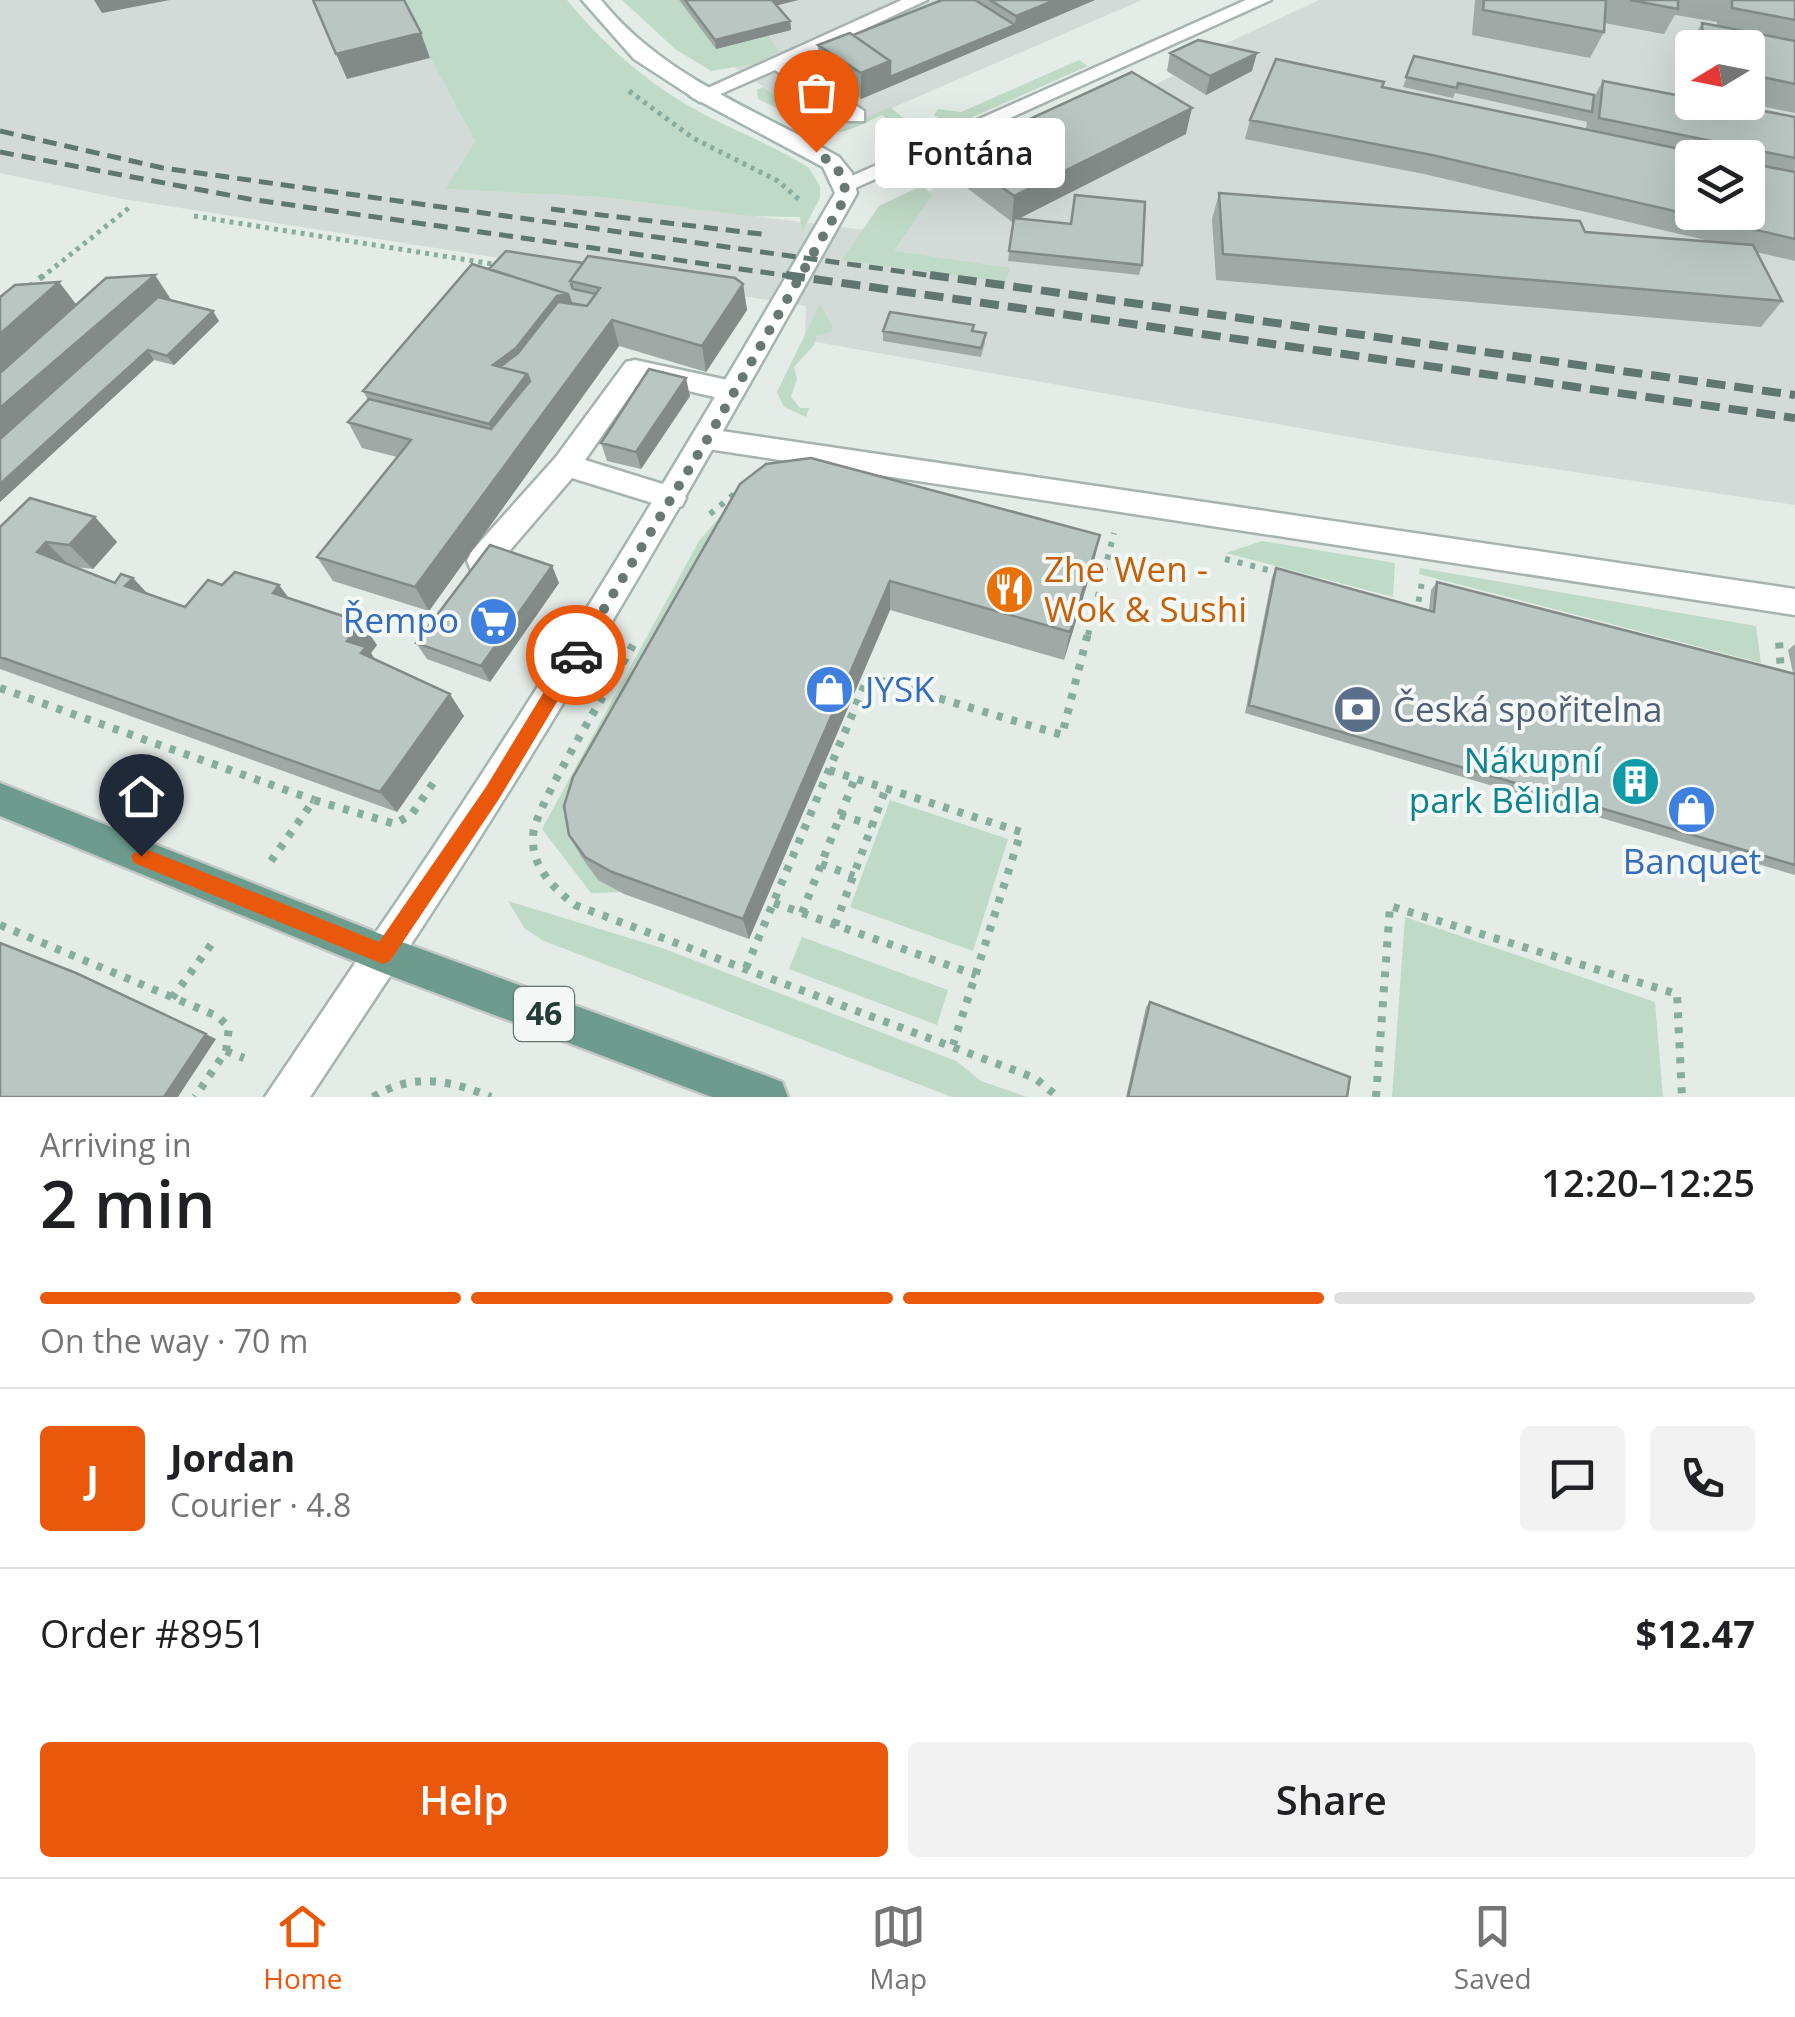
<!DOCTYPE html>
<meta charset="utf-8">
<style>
:root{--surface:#fff;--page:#f2f2f2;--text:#202124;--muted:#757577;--line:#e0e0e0;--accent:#ea580c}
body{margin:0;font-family:"Open Sans",sans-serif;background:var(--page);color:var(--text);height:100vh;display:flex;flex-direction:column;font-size:38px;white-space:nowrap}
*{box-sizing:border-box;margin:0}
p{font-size:32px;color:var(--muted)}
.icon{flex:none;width:55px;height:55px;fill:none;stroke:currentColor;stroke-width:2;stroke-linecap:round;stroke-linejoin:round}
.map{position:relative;height:1097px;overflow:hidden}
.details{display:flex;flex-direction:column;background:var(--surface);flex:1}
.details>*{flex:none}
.needle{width:65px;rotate:260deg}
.buttons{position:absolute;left:1675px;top:30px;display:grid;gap:20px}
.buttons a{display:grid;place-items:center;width:90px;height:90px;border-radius:10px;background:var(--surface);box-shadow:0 10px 40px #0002;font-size:50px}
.pin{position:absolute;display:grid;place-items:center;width:85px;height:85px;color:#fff;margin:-102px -42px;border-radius:50% 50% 50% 0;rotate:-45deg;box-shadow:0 0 10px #0007}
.pin .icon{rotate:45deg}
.courier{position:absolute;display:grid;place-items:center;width:100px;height:100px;margin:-50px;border:8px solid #ea580c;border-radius:50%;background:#fff;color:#222;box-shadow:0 2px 12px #0007}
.bubble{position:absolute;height:70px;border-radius:10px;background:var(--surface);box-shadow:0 10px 40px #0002;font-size:32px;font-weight:600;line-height:70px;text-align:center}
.summary em{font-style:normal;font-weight:600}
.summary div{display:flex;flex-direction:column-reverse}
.summary{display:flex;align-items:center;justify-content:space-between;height:170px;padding:0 40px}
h1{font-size:65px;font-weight:600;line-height:75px}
.bar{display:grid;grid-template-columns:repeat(4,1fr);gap:15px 10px;align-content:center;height:120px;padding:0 40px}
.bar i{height:12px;border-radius:8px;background:var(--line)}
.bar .active{background:var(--accent)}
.bar p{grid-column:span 4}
.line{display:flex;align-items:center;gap:25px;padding:0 40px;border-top:2px solid var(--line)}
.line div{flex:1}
.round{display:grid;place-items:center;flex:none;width:105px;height:105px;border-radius:10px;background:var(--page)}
.cta{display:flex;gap:20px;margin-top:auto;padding:20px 40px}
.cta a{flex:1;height:115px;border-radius:10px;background:var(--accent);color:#fff;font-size:40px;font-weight:600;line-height:115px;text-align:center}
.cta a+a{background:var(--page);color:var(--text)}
.menu{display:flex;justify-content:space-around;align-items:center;height:140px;border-top:2px solid var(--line);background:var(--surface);font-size:28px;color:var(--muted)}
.menu a{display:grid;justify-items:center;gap:5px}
.menu .active{color:var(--accent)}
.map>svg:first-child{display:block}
.built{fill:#d2dbd7;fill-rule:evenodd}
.green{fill:#bfdac6}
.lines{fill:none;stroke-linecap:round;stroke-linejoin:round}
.lane-casing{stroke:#a7b3af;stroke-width:5}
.street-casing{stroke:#a7b3af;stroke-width:5}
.secondary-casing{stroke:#a3b6af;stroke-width:5}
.primary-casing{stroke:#c2c8c6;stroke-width:5}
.path-far2{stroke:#88ac9f;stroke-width:5;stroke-dasharray:4 5;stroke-linecap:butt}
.path-far1{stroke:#88ac9f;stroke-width:6;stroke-dasharray:5 8;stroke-linecap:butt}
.path{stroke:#88ac9f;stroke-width:8;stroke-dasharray:6 9;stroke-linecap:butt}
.lane{fill:#fff;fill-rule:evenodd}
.street{fill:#fff;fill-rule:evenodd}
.secondary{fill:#fff;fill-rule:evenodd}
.primary{fill:#6d9c8f;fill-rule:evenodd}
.rail-far1{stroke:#607670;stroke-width:5;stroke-dasharray:14 8;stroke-linecap:butt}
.rail{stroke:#607670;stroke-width:8;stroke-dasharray:19 9;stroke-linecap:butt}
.wall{fill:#9faaa6;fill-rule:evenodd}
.shaded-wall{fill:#828b87}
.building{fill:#b9c6c1;stroke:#828b87;stroke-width:2.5}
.route{fill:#ea580c}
.done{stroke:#687974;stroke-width:10;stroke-dasharray:0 18}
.labels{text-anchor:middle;stroke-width:8;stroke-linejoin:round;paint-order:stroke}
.shield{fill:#f4f8f6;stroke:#63746f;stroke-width:2.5}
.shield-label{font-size:32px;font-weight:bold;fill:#253b35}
.food-label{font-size:35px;fill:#c56008;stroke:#f4f8f6;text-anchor:start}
.shop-label{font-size:35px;fill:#366cbe;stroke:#f4f8f6;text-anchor:end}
.service-label{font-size:35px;fill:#4e5e75;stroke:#f4f8f6;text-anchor:start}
.culture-label{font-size:35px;fill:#0d838f;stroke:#f4f8f6;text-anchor:end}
</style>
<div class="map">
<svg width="1795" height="1097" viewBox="0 0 1795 1097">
<rect width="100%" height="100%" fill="#e4ece8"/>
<!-- built -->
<path class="built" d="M 0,0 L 399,0 L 475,141 L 447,189 L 602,197 L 897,234 L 895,247 L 929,191 L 1173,76 L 1167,71 L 1319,0 L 1795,0 L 1795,505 L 1406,447 L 805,340 L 806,306 L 123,199 L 0,173 ZM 1692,48 L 1748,48 L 1748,102 L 1692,102 ZM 1692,158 L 1748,158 L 1748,212 L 1692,212 Z
M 681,0 L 1142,0 L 834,133 L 735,68 Z"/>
<!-- green -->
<path class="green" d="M 399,0 L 567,0 C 603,44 648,84 698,111 C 734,131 774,145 809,168 L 820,186 L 820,198 L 802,232 L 800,217 L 750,216 L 602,197 L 446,189 L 475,141 Z
M 622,0 L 679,0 L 716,49 L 768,36 L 779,51 L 758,63 L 711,71 L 675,49 Z
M 1079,60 L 1088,66 L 959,123 L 948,124 L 934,115 L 938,109 L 961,112 Z
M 763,87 L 834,133 L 890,107 L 921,133 L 916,140 L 882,115 C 864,123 844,136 825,131 L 758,99 L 757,90 Z
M 923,185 L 932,195 L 894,251 L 1010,268 L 1006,282 L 842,260 L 879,206 Z
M 820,304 L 832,325 L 832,332 L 817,335 L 814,345 L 794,367 L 797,379 L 791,397 L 800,408 L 809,408 L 806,417 L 784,407 L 777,392 Z
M 737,497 L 582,858 L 598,880 L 625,892 L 591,893 L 542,829 L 699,541 Z
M 1262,541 L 1395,563 L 1393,597 L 1226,553 Z
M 1420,568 L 1756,626 L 1761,663 L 1419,574 Z
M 890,800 L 1008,839 L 973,951 L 850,907 Z
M 508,901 L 662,948 L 956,1061 L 981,1081 L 1027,1097 L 952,1097 L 544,941 L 525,929 Z
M 1405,917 L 1655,1002 L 1663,1097 L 1392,1097 Z
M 802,937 L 948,990 L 937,1025 L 789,969 Z"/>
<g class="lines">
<defs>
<path id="lane" d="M 902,0 L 927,0 L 792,63 L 864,111 L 864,121 L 848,121 L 775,70 L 707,100 L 700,102 L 690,96 Z
M 635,360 L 732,381 L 745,391 L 732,401 L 641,380 L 585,460 L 682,490 L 686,498 L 682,506 L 672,509 L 572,478 L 493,570 L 482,573 L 471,570 L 467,561 L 471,552 L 556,457 L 626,362 Z
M 708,429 L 1795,589 L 1795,615 L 708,449 L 694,439 Z"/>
<path id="street" d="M 1246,0 L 1271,0 L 853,189 L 837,189 L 834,184 Z
M 383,935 L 396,941 L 402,954 L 396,967 L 310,1097 L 265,1097 L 370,941 Z"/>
<path id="secondary" d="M 582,0 L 601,0 C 663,77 755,109 839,157 L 852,173 L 857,193 C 710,456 563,716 396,967 L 383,973 L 370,967 L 364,954 L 370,941 C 537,699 687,447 835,193 L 823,167 L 694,98 L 634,59 Z"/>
<path id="primary" d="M 0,783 L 383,935 L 767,1076 L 782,1082 L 788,1097 L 712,1097 L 383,973 L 0,816 Z"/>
</defs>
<!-- lane casing -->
<use href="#lane" class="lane-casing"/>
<!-- street casing -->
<use href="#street" class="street-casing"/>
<!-- secondary casing -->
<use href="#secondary" class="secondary-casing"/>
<!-- primary casing -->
<use href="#primary" class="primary-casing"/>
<!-- path-far2 -->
<path class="path-far2" d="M 629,91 L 693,138 L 778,181 L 802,202
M 194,216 L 499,265
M 41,278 L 130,207"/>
<!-- path-far1 -->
<path class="path-far1" d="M 29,287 L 44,275
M 710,514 L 743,487
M 1225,559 L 1280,573
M 1413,608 L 1417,610 L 1422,582
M 1088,635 L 1114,533"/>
<!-- path -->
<path class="path" d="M 633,645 C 614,680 534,806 533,836 C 531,866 553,888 575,905 L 1035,1078 L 1058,1097
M 1777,672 L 1781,674 L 1779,640
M 0,688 L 314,800
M 829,770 L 1021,832 L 953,1045
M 840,815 L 872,825
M 271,861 L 314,800 L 395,824 L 412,814 L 438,776
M 821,864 L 854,876
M 774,903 L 976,975
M 802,913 L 855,778
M 0,925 L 217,1016 L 229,1027 L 226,1051 L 195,1097
M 835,925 L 886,788
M 746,968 L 868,677 L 1062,735 L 1088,633
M 172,998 L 213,942
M 226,1051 L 244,1058
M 373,1097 C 414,1072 449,1080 491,1097
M 1376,1097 L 1390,906 L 1677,994 L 1682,1097"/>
<!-- lane -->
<use href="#lane" class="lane"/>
<!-- street -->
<use href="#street" class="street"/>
<!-- secondary -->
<use href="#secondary" class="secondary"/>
<!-- primary -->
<use href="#primary" class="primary"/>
<!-- rail-far1 -->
<path class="rail-far1" d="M 0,131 L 163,168 L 948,278
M 0,152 L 249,199 L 804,278
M 551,209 L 769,235"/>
<!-- rail -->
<path class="rail" d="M 786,275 L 1795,418
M 930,275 L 1795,395"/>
</g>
<!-- wall -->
<path class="wall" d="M 679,0 L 798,0 L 777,5 L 790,21 L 791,30 L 716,49 Z
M 942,0 L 1095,0 L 861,99 L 819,71 L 818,45 L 853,35 Z
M 1475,0 L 1795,0 L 1795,113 L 1742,102 L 1748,102 L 1748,48 L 1692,48 L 1692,92 L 1687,91 L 1687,49 L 1702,23 L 1717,26 L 1717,22 L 1675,15 L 1664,34 L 1604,23 L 1604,32 L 1590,58 L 1472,35 Z
M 1170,53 L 1252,71 L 1206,95 L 1167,71 Z
M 1414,56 L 1594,97 L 1603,81 L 1795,117 L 1795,261 L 1756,252 L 1782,301 L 1761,327 L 1216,280 L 1212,219 L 1219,193 L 1585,232 L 1718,243 L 1424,174 L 1245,139 L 1250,120 L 1382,87 L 1586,129 L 1587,122 L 1455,93 L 1453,98 L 1403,87 ZM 1692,158 L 1748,158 L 1748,212 Z
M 1186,134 L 1018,219 L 1142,265 L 1139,275 L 1008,261 L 1013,221 L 1012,222 L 955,179 L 956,153 Z
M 583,263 L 743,284 L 747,310 L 706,372 L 619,346 L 429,611 L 333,581 L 317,557 L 397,457 L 362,448 L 348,422 L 368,400 L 363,391 Z
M 59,282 L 76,305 L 172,301 L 219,321 L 174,365 L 154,360 L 0,502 L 0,297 Z
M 974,325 L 974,331 L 985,342 L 981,357 L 883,341 L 883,331 Z
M 690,396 L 641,469 L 607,461 L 601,443 Z
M 740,484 L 1100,535 L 1093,565 L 1064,660 L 890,610 L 749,939 L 624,894 L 598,880 L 582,858 L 569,835 Z
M 95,517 L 117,542 L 93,569 L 75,567 L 115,583 L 133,578 L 148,594 L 185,607 L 222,585 L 279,585 L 288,598 L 377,645 L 371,653 L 374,659 L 464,716 L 397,812 L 0,669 L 0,527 Z
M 552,566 L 559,583 L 490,682 L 427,659 L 416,643 Z
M 1276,568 L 1429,610 L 1431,590 L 1437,582 L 1793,673 L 1788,650 L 1795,644 L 1795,875 L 1245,713 L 1272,577 Z
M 1150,1002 L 1347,1097 L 1126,1097 L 1146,1007 Z"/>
<!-- shaded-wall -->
<path class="shaded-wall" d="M 94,0 L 170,0 L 102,13 Z
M 770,0 L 798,0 L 771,7 Z
M 1055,0 L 1095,0 L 861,99 L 861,73 L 890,61 L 1015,25 L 1016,16 Z
M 790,21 L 791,30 L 716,49 L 715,40 Z
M 421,33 L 430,58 L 347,79 L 336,54 Z
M 1257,53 L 1252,71 L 1206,95 L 1210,76 Z
M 1192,108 L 1186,134 L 1012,222 L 1014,196 Z
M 155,275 L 172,301 L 0,454 L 0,408 Z
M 59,282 L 79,308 L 0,380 L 0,334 Z
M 743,284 L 747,310 L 706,372 L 702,346 Z
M 568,294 L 577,326 L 538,406 L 502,455 L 489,424 L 493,365 L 557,296 Z
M 213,311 L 219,321 L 174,365 L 167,356 Z
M 612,320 L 619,346 L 429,611 L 415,587 Z
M 148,350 L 154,360 L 0,502 L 0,484 Z
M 686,378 L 690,396 L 641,469 L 636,452 Z
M 95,517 L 117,542 L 93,569 L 69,545 Z
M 1100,535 L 1093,565 L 1064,660 L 1070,632 Z
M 46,542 L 70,566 L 37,552 Z
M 552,566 L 559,583 L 490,682 L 481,666 Z
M 133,578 L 155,602 L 125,586 Z
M 890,581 L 890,610 L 749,939 L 743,919 Z
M 279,585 L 297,609 L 273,593 Z
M 361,622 L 377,645 L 371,653 L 382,670 L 347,641 Z
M 450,694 L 464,716 L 397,812 L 380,792 Z
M 206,1034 L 216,1039 L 178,1097 L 164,1097 Z"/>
<!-- building -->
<path class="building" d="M 313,0 L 404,0 L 421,33 L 336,54 Z
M 685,0 L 772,0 L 790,21 L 715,40 Z
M 942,0 L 975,0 L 1015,25 L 890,77 L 890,61 L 853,35 Z
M 990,0 L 1055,0 L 1016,16 Z
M 1484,0 L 1606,0 L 1604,32 L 1483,10 Z
M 1630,0 L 1678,0 L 1678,9 Z
M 1732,0 L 1795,0 L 1795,20 L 1732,8 Z
M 1702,23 L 1795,41 L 1795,84 L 1748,74 L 1748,48 L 1703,48 Z
M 850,33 L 890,61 L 861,73 L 818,45 Z
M 1198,40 L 1257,53 L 1210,76 L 1170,53 Z
M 1414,56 L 1594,95 L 1592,112 L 1458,83 L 1457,88 L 1406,77 Z
M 1276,59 L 1384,82 L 1382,87 L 1723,158 L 1692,158 L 1692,212 L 1748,212 L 1748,163 L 1795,172 L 1795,239 L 1432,155 L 1250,120 Z
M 1132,72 L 1192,108 L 1014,196 L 956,153 Z
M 1603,81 L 1692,98 L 1692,102 L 1717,102 L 1795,117 L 1795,158 L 1599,118 Z
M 1219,193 L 1580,221 L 1585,232 L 1753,245 L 1782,301 L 1223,254 Z
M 1075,195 L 1145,202 L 1142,265 L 1009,251 L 1014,218 L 1071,224 Z
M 506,251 L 583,263 L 570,281 L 573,289 L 596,294 L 587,306 L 571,303 L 568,294 L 489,269 Z
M 588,256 L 735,278 L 743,284 L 702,346 L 612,320 L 415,587 L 317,557 L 411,440 L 348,422 L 369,399 L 491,429 L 530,381 L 527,374 L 500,367 L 518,353 L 558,302 L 587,306 L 600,288 L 570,281 Z
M 472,264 L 568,294 L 557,296 L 516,348 L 493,365 L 527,374 L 489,424 L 363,391 Z
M 155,275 L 0,408 L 0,373 L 106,278 Z
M 59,282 L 0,334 L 0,297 L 15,285 Z
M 158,297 L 213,311 L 167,356 L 148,350 L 0,484 L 0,439 Z
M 890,312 L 974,325 L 972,331 L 986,333 L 981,348 L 883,331 Z
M 649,369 L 686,378 L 636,452 L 601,443 Z
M 811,458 L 1100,535 L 1070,632 L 890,581 L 743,919 L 612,872 L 585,857 L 569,835 L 564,806 L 573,777 L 740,484 L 766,464 Z
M 30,498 L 95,517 L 69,545 L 46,542 L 37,552 L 115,583 L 121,574 L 133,578 L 125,586 L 185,607 L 208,580 L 222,585 L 235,572 L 279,585 L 273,593 L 361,622 L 347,641 L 366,647 L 361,653 L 450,694 L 380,792 L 0,657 L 0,527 Z
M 490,545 L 552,566 L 481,666 L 416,643 Z
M 1276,568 L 1434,612 L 1437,582 L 1795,674 L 1795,865 L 1249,705 Z
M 0,943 L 76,973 L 206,1034 L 164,1097 L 0,1097 Z
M 1150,1002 L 1350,1077 L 1347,1097 L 1128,1097 Z"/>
<!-- route -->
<path class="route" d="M 576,647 L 582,649 L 582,660 L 499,799 L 390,961 L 383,964 L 134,863 L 131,856 L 141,847 L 379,942 L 486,787 L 570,649 Z"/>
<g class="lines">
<!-- done -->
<path class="done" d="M 576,655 L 708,438 L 842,203 C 851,178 836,165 816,152"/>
</g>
<!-- icons -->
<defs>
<symbol id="restaurant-disc" viewBox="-11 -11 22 22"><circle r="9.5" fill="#e8710a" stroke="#f4f8f6"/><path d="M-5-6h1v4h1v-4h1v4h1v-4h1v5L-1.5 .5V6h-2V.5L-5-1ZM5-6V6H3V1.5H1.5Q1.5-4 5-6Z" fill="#fff"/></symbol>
<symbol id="supermarket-disc" viewBox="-11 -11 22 22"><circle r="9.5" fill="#3f7fe0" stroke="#f4f8f6"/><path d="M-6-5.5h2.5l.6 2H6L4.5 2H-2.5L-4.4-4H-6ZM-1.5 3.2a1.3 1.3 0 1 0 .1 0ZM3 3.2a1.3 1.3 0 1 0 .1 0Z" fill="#fff"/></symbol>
<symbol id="shop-disc" viewBox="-11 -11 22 22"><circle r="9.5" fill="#3f7fe0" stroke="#f4f8f6"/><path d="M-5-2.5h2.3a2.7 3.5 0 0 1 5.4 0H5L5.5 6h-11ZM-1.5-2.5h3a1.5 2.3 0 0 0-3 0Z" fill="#fff"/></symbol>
<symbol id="bank-disc" viewBox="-11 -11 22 22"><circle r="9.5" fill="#5c6f8a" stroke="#f4f8f6"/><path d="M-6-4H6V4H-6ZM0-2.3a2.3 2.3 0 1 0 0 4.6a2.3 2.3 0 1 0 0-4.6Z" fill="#fff"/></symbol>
<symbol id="building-disc" viewBox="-11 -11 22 22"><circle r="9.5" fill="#0f9aa8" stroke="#f4f8f6"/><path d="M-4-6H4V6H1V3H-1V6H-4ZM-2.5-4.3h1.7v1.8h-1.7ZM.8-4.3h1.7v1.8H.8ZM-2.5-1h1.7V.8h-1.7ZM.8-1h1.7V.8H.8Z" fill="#fff"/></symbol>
</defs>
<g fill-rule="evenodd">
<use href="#restaurant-disc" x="982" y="562" width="55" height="55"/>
<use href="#supermarket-disc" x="466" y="594" width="55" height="55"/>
<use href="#shop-disc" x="802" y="662" width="55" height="55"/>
<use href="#bank-disc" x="1330" y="682" width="55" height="55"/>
<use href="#building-disc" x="1608" y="754" width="55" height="55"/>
<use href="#shop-disc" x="1664" y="782" width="55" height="55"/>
</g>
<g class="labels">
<!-- shield labels -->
<rect class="shield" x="514" y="987" width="60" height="54" rx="8"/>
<g class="shield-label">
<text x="544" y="1025">46</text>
</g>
<!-- food labels -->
<g class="food-label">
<text x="1044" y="582">Zhe Wen -<tspan x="1044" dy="40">Wok &amp; Sushi</tspan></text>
</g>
<!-- shop labels -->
<g class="shop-label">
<text x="459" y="633">Řempo</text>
<text x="865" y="702" text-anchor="start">JYSK</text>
<text x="1692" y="874" text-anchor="middle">Banquet</text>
</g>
<!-- service labels -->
<g class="service-label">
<text x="1393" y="722">Česká spořitelna</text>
</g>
<!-- culture labels -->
<g class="culture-label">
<text x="1601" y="773">Nákupní<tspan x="1601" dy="40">park Bělidla</tspan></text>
</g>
</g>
</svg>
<div class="buttons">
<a><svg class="needle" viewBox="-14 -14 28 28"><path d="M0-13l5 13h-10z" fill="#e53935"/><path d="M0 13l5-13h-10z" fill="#757577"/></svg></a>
<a><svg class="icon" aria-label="layers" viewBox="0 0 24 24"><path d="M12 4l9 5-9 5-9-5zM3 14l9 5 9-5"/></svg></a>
</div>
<div class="pin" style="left:816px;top:152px;background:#ea580c"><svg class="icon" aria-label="bag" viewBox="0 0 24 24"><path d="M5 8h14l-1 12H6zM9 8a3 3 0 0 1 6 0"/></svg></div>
<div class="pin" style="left:141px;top:856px;background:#1f2937"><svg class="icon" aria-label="home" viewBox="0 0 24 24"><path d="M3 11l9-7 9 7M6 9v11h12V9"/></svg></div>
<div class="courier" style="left:576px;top:655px"><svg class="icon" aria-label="car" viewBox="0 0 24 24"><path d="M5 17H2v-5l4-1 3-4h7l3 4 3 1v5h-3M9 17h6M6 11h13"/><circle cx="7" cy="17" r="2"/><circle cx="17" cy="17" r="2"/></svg></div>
<div class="bubble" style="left:875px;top:118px;width:190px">Fontána</div>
</div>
<section class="details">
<div class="summary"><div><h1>2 min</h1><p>Arriving in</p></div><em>12:20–12:25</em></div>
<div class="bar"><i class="active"></i><i class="active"></i><i class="active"></i><i></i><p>On the way · 70 m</p></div>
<div class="line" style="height:180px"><b class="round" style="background:var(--accent);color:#fff">J</b><div><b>Jordan</b><p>Courier · 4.8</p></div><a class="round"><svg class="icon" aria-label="chat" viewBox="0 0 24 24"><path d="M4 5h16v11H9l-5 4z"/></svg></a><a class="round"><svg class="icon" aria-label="phone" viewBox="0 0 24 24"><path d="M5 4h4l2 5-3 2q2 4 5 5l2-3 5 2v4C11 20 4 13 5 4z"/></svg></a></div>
<div class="line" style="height:130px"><div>Order #8951</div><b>$12.47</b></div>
<div class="cta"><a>Help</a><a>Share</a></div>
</section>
<nav class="menu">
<a class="active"><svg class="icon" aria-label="home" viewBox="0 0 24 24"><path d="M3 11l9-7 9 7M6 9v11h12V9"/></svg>Home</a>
<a><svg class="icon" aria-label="map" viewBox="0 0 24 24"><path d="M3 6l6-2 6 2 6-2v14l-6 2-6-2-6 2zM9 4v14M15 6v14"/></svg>Map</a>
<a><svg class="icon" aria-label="saved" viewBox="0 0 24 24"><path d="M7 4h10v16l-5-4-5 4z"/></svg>Saved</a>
</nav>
